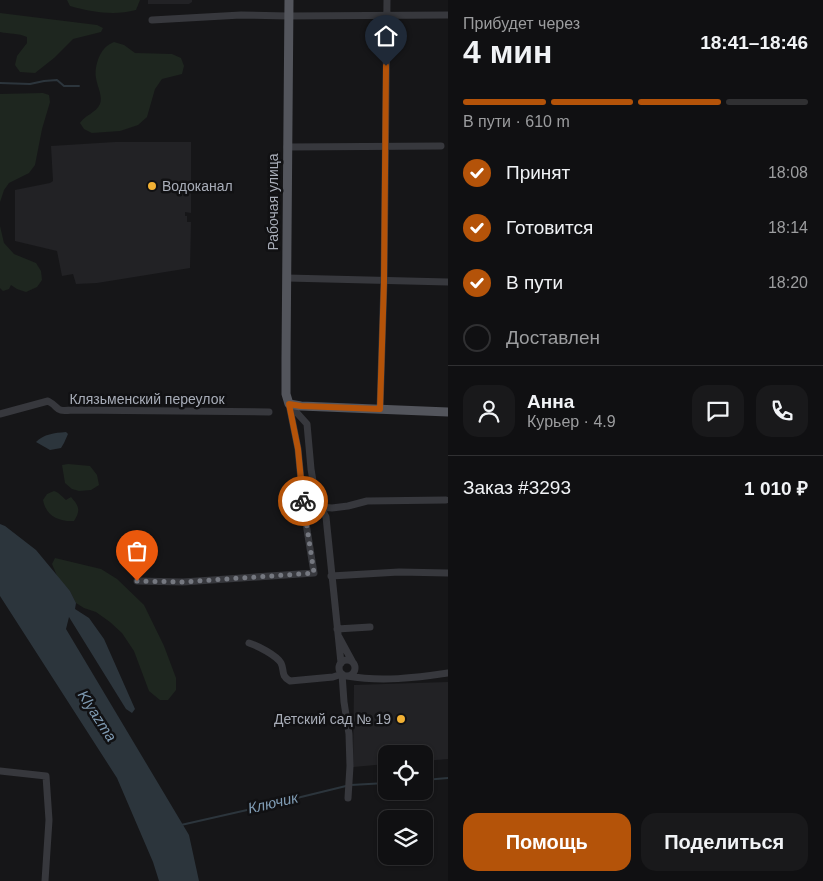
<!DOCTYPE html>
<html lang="ru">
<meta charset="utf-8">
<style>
:root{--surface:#101012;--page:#19191b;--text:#f1f3f6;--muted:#9c9d9f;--line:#303032;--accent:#b45309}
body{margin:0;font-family:Arial,sans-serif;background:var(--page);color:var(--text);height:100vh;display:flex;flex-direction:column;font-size:19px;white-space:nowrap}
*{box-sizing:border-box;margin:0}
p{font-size:16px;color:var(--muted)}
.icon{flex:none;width:28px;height:28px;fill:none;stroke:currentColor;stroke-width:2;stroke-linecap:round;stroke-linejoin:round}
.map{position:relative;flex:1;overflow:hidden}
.side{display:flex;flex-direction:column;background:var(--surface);width:375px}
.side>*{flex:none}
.tools{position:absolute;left:378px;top:745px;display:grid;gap:10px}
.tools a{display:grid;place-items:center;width:55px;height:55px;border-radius:10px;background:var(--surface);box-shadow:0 1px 4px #0004,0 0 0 1px var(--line);font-size:25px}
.pin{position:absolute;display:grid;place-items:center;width:42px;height:42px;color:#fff;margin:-51px -21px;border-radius:50% 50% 50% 0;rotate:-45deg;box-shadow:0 0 5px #0007}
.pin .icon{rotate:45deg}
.courier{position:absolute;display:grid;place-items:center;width:50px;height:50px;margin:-25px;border:4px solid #b45309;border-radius:50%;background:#fff;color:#222;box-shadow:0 1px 6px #0007}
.summary em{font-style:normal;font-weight:600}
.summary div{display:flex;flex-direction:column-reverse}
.summary{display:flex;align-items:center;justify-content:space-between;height:85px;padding:0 15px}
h1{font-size:32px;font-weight:600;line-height:38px}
.bar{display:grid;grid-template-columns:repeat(4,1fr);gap:8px 5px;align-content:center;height:60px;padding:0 15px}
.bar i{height:6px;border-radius:4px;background:var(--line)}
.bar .active{background:var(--accent)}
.bar p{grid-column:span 4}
.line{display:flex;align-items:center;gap:12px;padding:0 15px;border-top:1px solid var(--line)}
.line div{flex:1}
.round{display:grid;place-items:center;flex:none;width:52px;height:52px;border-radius:15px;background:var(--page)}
ol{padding:0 15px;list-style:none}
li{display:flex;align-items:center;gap:15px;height:55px}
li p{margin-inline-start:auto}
li .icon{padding:5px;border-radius:50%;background:var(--accent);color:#fff;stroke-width:4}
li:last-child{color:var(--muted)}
li i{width:28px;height:28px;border:2px solid var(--line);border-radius:50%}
.button{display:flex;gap:10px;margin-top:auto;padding:10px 15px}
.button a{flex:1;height:58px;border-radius:15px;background:var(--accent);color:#fff;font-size:20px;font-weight:600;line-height:58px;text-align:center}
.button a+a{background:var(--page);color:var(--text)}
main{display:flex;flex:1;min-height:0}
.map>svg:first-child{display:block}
.built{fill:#222225}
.green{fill:#1e261f}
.water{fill:#2c353c}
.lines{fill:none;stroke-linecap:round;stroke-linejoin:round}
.stream{stroke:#2c353c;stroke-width:2}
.minor{stroke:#37383d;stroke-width:7}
.major{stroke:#53555c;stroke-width:9}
.done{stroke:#757880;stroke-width:5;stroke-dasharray:0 9}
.route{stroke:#b45309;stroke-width:6}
.poi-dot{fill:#f2b134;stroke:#111113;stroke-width:2}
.labels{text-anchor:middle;stroke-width:5;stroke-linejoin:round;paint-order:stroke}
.poi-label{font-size:14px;fill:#a8adb8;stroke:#111113;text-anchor:start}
.street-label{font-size:14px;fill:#a8adb8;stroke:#111113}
.water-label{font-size:15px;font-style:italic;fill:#7f9bb3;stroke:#111113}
</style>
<main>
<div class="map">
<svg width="448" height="881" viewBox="0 0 448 881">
<rect width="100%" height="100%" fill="#161618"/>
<!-- built -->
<path class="built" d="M 148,0 L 192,0 L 192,2 L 189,4 L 148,4 Z
M 115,142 L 191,142 L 191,213 L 185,212 L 185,216 L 187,216 L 187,222 L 191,222 L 190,268 L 97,283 L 76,284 L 73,274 L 62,276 L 57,251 L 15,241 L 15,190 L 50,183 L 53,181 L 51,146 Z
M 448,682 L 448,759 L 424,761 L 424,754 L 386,754 L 386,764 L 353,767 L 354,685 Z"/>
<!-- green -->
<path class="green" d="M 67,0 L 140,0 L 136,10 C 114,16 92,12 70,6 Z
M 0,13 L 97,25 L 103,28 L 101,32 L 73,39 L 54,58 L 35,73 L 20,72 L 15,65 L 17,56 L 27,43 L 27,37 C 18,33 9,34 0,32 Z
M 114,42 L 124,45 L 135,53 L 172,54 L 181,58 L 184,66 L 182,74 L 162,79 L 155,89 L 147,117 L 138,125 L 120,131 L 92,133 L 84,129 L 80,123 C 85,115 96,113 100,104 C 103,96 97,86 96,78 C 94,68 99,52 107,46 C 109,44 112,43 114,42 Z
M 43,93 L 49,95 L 50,102 L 42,129 L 35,165 L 29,173 L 9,183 L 4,190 L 0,202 L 0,94 Z
M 0,226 L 4,243 L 14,254 L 36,263 L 41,271 L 42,280 L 37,287 L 26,292 L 17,289 L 11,285 L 9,289 L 3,291 L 0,288 Z
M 68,464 L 90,466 L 97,475 L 99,485 L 91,490 L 79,491 L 72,489 L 65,483 L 62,465 Z
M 54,491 C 60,493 62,497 66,500 L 71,497 C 79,506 81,510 74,521 C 59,522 46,516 43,500 L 47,494 Z
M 55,558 L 101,569 L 117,579 L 144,605 L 164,646 L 176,678 L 176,690 L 168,700 L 160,700 L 149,691 L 134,651 L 122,633 L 110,622 L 96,612 L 84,608 L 76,603 L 70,591 L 58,578 L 52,564 Z"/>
<!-- water -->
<path class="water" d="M 66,432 L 68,434 L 64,443 L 61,448 L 50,450 L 36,442 C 44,434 54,433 66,432 Z
M 0,524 L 5,526 L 36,550 L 70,591 L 76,603 L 75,609 L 89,618 L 104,639 L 135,709 L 132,713 L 126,709 L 69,617 L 66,629 L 189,835 L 199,881 L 159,881 L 153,862 L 117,778 L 0,596 Z"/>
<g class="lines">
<!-- stream -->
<path class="stream" d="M 0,83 L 30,84 L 44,81 L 57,80 L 64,86 L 79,86
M 424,780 L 448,778
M 351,785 L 386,783
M 181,825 L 256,808 L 346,786"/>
<!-- minor -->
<path class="minor" d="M 152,20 L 241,15 L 288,16 L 448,15
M 287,147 L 441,146
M 287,278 L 448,282
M 289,404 L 307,424 L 311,469 L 316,499 L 326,517 L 341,663
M 380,409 L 384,281 L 387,0
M 0,414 L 48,401 C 61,408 54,412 72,410 L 269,412
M 321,507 L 332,508 L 348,506 L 367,501 L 446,500
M 331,576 L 399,572 L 448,573
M 137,581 L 183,582 L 314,573 L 304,511 L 298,449 L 289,404
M 337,629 L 370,627
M 339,637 L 352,661
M 249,643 C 258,646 276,655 281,663 C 285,671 280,675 290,681 L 333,677 L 342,674 L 344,702 L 349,734 L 350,766 L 348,798
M339 668a8 8 0 1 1 16 0a8 8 0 1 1-16 0Z
M 347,676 C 381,682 415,678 448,673
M 0,771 L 46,776 L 49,820 L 45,881"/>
<!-- major -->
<path class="major" d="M 289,0 L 286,358 L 286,394 L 289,404 L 301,406 L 448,412"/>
</g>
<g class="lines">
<!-- done -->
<path class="done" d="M 137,581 L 183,582 L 314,573 L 303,501"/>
<!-- route -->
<path class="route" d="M 303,501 L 298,449 L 289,404 L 301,406 L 380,409 L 384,281 L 386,66"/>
</g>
<!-- markers -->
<g class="poi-dot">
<circle cx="152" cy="186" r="5"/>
<circle cx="401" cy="719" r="5"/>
</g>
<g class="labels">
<!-- poi labels -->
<g class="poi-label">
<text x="162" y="191">Водоканал</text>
<text x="391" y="724" text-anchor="end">Детский сад № 19</text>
</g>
<!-- street labels -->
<g class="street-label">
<text transform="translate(273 202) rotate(-90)" y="5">Рабочая улица</text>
<text x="147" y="404">Клязьменский переулок</text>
</g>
<!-- water labels -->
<g class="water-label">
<text transform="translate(97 716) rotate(57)" y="5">Klyazma</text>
<text transform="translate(273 803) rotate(-13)" y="5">Ключик</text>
</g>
</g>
</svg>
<div class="tools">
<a><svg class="icon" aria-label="locate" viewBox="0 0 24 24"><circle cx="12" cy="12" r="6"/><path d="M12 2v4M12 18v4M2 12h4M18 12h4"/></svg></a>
<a><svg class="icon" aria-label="layers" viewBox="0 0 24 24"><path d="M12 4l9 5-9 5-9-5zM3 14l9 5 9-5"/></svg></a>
</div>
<div class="pin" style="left:137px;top:581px;background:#ea580c"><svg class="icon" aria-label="bag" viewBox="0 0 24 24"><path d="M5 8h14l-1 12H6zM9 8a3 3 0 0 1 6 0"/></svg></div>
<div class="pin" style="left:386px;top:66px;background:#1f2937"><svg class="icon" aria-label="home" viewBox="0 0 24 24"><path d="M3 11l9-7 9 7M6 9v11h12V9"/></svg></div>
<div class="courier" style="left:303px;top:501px"><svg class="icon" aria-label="bike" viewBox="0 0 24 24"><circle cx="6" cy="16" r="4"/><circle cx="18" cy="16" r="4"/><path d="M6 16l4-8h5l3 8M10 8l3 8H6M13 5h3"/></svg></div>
</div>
<section class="side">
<div class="summary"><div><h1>4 мин</h1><p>Прибудет через</p></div><em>18:41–18:46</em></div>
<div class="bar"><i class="active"></i><i class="active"></i><i class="active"></i><i></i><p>В пути · 610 m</p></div>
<ol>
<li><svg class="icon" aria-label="check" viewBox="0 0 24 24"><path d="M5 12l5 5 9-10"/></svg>Принят<p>18:08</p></li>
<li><svg class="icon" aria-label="check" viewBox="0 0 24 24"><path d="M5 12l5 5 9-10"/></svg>Готовится<p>18:14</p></li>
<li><svg class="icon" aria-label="check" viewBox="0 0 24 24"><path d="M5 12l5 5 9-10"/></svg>В пути<p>18:20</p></li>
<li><i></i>Доставлен</li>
</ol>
<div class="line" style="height:90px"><a class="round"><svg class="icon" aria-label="person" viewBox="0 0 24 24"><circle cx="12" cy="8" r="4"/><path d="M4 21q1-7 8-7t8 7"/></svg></a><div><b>Анна</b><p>Курьер · 4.9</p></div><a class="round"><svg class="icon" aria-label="chat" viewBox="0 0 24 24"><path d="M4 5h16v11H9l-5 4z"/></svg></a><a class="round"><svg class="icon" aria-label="phone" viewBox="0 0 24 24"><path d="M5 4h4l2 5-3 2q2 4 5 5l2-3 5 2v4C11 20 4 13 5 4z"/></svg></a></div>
<div class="line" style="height:65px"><div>Заказ #3293</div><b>1 010 ₽</b></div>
<div class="button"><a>Помощь</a><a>Поделиться</a></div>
</section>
</main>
